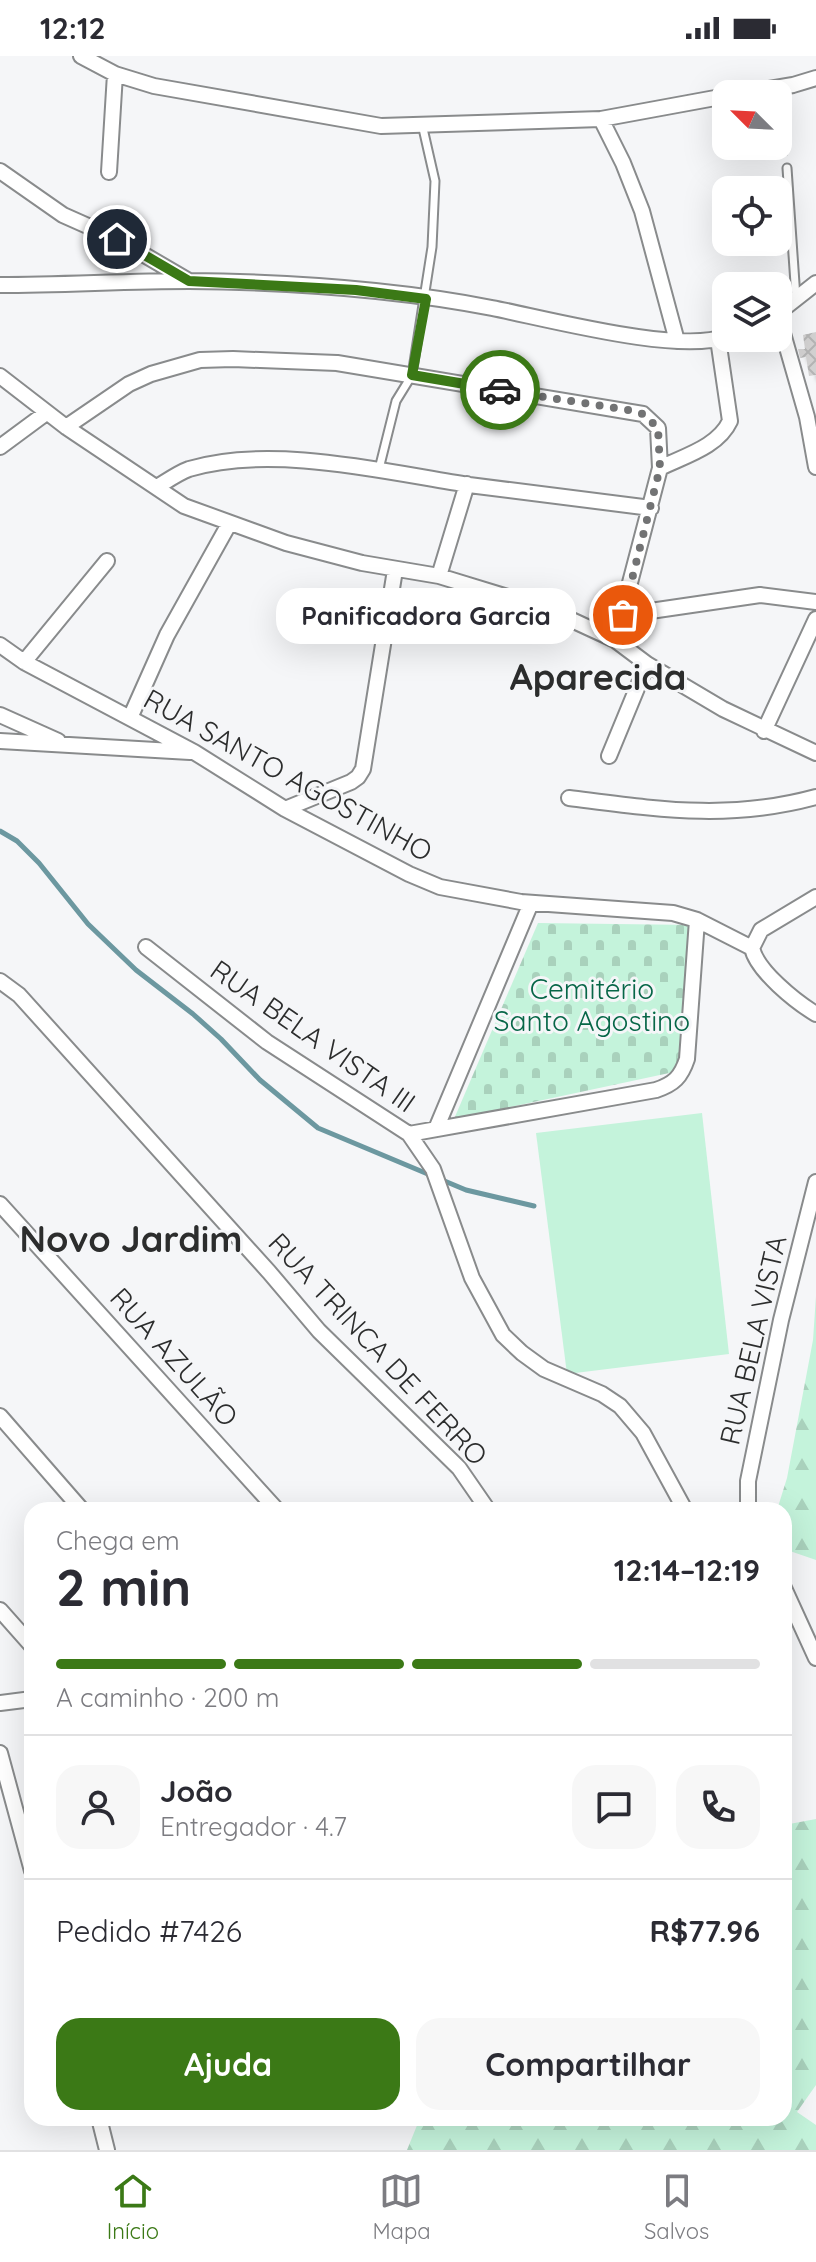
<!DOCTYPE html>
<html lang="pt">
<meta charset="utf-8">
<style>
:root{--surface:#fff;--page:#f7f7f7;--text:#2b2b33;--muted:#7c7c81;--line:#e1e1e2;--accent:#3b7916}
body{margin:0;font-family:Quicksand,sans-serif;background:var(--page);color:var(--text);height:100vh;display:flex;flex-direction:column;font-size:30px;white-space:nowrap}
*{box-sizing:border-box;margin:0}
p{font-size:26px;color:var(--muted)}
.icon{flex:none;width:44px;height:44px;fill:none;stroke:currentColor;stroke-width:2;stroke-linecap:round;stroke-linejoin:round}
.map{position:relative;flex:1;overflow:hidden}
.drawer{position:absolute;left:24px;top:1446px;width:768px;height:624px;display:flex;flex-direction:column;background:var(--surface);border-radius:24px;box-shadow:0 8px 32px #0002}
.drawer>*{flex:none}
.needle{width:52px;rotate:294deg}
.fabs{position:absolute;left:712px;top:24px;display:grid;gap:16px}
.fabs a{display:grid;place-items:center;width:80px;height:80px;border-radius:16px;background:var(--surface);box-shadow:0 8px 32px #0002;font-size:40px}
.pin{position:absolute;display:grid;place-items:center;width:68px;height:68px;color:#fff;margin:-34px;border:4px solid #fff;border-radius:50%;box-shadow:0 2px 8px #0007}
.courier{position:absolute;display:grid;place-items:center;width:80px;height:80px;margin:-40px;border:6px solid #3b7916;border-radius:50%;background:#fff;color:#222;box-shadow:0 2px 10px #0007}
.bubble{position:absolute;height:56px;border-radius:24px;background:var(--surface);box-shadow:0 8px 32px #0002;font-size:26px;font-weight:800;line-height:56px;text-align:center}
.overview em{font-style:normal;font-weight:800}
.overview div{display:flex;flex-direction:column-reverse}
.overview{display:flex;align-items:center;justify-content:space-between;height:136px;padding:0 32px}
h1{font-size:52px;font-weight:800;line-height:60px}
.bar{display:grid;grid-template-columns:repeat(4,1fr);gap:12px 8px;align-content:center;height:96px;padding:0 32px}
.bar i{height:10px;border-radius:6px;background:var(--line)}
.bar .current{background:var(--accent)}
.bar p{grid-column:span 4}
.line{display:flex;align-items:center;gap:20px;padding:0 32px;border-top:2px solid var(--line)}
.line div{flex:1}
.round{display:grid;place-items:center;flex:none;width:84px;height:84px;border-radius:24px;background:var(--page)}
.button{display:flex;gap:16px;margin-top:auto;padding:16px 32px}
.button a{flex:1;height:92px;border-radius:24px;background:var(--accent);color:#fff;font-size:32px;font-weight:800;line-height:92px;text-align:center}
.button a+a{background:var(--page);color:var(--text)}
.status{display:flex;justify-content:space-between;align-items:center;height:56px;padding:0 40px;background:var(--surface);direction:ltr}
.status svg{height:22px;fill:currentColor}
.tabs{display:flex;justify-content:space-around;align-items:center;height:112px;border-top:2px solid var(--line);background:var(--surface);font-size:22px;color:var(--muted)}
.tabs a{display:grid;justify-items:center;gap:4px}
.tabs .current{color:var(--accent)}
.map>svg:first-child{display:block}
.forest{fill:url(#forest-firs)}
.cemetery{fill:url(#cemetery-stones)}
.pitch{fill:#c4f3db}
.lines{fill:none;stroke-linecap:round;stroke-linejoin:round}
.stream{stroke:#6c98a0;stroke-width:5}
.building{fill:url(#building-cross-hatch);filter:url(#shadow)}
.service-casing{stroke:#898b8c;stroke-width:11}
.minor-casing{stroke:#898b8c;stroke-width:18}
.path{stroke:#b7b8ba;stroke-width:3;stroke-dasharray:8 4;stroke-linecap:butt}
.service{stroke:#fff;stroke-width:7}
.minor{stroke:#fff;stroke-width:14}
.done{stroke:#727374;stroke-width:8;stroke-dasharray:0 14.4}
.route{stroke:#3b7916;stroke-width:10}
.labels{text-anchor:middle;stroke-width:6;stroke-linejoin:round;paint-order:stroke}
.street-label{font-size:28px;fill:#2c2d2d;stroke:#f5f6f8}
.park-label{font-size:28px;fill:#066647;stroke:#f5f6f8}
.district-label{font-size:36px;font-weight:bold;fill:#2c2d2d;stroke:#f5f6f8}
</style>
<div class="status"><b>12:12</b><svg viewBox="0 0 49 12"><path d="M0 12V9h3v3zM5 12V6h3v6zM10 12V3h3v9zM15 12V0h3v12zM26 1h20v11H26zM47 4h2v5h-2z"/></svg></div>
<div class="map">
<svg width="816" height="2094" viewBox="0 0 816 2094">
<defs>
<pattern id="forest-firs" width="22" height="20" patternUnits="userSpaceOnUse" patternTransform="scale(2)"><rect width="22" height="20" fill="#c4f3db"/><path d="M5 1l3.5 6h-7zM16 11l3.5 6h-7z" fill="#a9d1bc"/></pattern>
<pattern id="cemetery-stones" width="16" height="16" patternUnits="userSpaceOnUse" patternTransform="scale(2)"><rect width="16" height="16" fill="#c4f3db"/><path d="M2 7V4a2 2 0 0 1 4 0v3zM10 15v-3a2 2 0 0 1 4 0v3z" fill="#a9d1bc"/></pattern>
<pattern id="building-cross-hatch" width="8" height="8" patternUnits="userSpaceOnUse" patternTransform="scale(2)"><rect width="8" height="8" fill="#d2d1d1"/><path d="M0 0l8 8M0 8l8-8" fill="none" stroke="#b4b4b4"/></pattern>
<filter id="shadow"><feDropShadow dx="8" dy="5" stdDeviation="2" flood-color="#0004"/></filter>
</defs>
<rect width="100%" height="100%" fill="#f5f6f8"/>
<!-- forest -->
<path class="forest" d="M 816,1240 L 816,1504 L 784,1493 L 784,1454 L 777,1454 L 787,1422 L 813,1284 Z
M 816,1763 L 816,2029 L 797,2056 L 816,2069 L 816,2094 L 407,2094 L 420,2062 L 784,2062 L 784,1769 Z"/>
<!-- cemetery -->
<path class="cemetery" d="M 538,867 L 694,869 L 688,1013 L 454,1063 Z"/>
<!-- pitch -->
<path class="pitch" d="M 702,1057 L 729,1298 L 567,1318 L 536,1077 Z"/>
<g class="lines">
<!-- stream -->
<path class="stream" d="M 0,775 L 17,785 L 39,807 L 88,868 L 136,914 L 193,958 L 221,983 L 260,1024 L 318,1072 L 466,1134 L 534,1150"/>
</g>
<!-- building -->
<path class="building" d="M 816,276 L 816,319 L 809,320 L 806,301 L 800,302 L 798,293 L 805,293 L 803,279 Z
M 599,542 L 618,548 L 613,558 L 606,563 L 593,559 Z"/>
<g class="lines">
<defs>
<path id="service" d="M 787,112 L 796,242
M 379,413 L 396,345 L 412,319 L 432,191 L 435,125 L 422,68"/>
<path id="minor" d="M 81,0 L 115,18 L 154,30 L 381,70 L 601,63 L 726,40
M 739,38 L 793,29 L 816,22
M 601,63 L 623,107 L 642,155 L 677,285
M 0,115 L 63,159 L 117,183 L 189,225
M 109,116 L 115,18
M 0,229 C 63,229 126,225 189,225 C 289,226 394,233 492,252 C 544,262 682,299 726,280
M 778,257 L 816,227
M 778,260 L 807,361 L 816,411
M 0,320 L 66,371 L 184,450 L 286,487 L 362,507 L 439,520 L 550,554 L 615,584 L 647,608 L 723,653 L 816,697
M 66,371 L 129,328 L 151,318 L 200,304 L 233,303 L 337,307 L 643,358 L 658,372 L 660,412 L 615,584
M 0,391 L 46,357
M 660,412 C 684,400 718,391 730,365 L 718,283
M 157,431 C 167,425 178,417 189,413 C 271,388 386,416 469,429 C 529,437 590,444 651,452
M 439,520 L 467,428
M 623,559 L 760,539 L 816,546
M 0,589 L 24,606 L 194,696 L 285,753 L 409,818 L 440,831 L 521,846 L 673,857 L 697,864 L 752,892 C 757,915 796,946 816,958
M 24,606 L 107,505
M 0,659 L 58,685
M 130,662 L 167,579 L 229,468
M 764,675 L 816,563
M 0,685 L 190,696
M 609,700 L 647,608
M 569,742 C 657,753 728,765 816,741
M 285,753 L 351,726 L 358,721 L 363,713 L 395,514
M 146,891 L 267,986 L 409,1078 L 433,1113 L 472,1222 L 503,1279 L 522,1297 L 544,1313 L 602,1338 L 620,1350 L 643,1377 L 685,1454
M 752,892 L 761,874 L 816,841
M 0,925 L 19,939 L 269,1216 L 319,1275 L 459,1412 L 488,1454
M 436,1073 L 531,847
M 409,1078 L 656,1034 C 674,1028 681,1021 687,1003 L 697,864
M 0,1148 L 277,1454
M 0,1360 L 82,1454
M 748,1454 L 748,1425 L 781,1264 L 816,1126
M 784,1532 L 816,1602
M 0,1554 L 32,1590
M 0,1647 L 32,1643
M 0,1697 L 32,1815
M 99,2062 L 107,2094"/>
</defs>
<!-- service casing -->
<use href="#service" class="service-casing"/>
<!-- minor casing -->
<use href="#minor" class="minor-casing"/>
<!-- path -->
<path class="path" d="M 784,44 L 786,101"/>
<!-- service -->
<use href="#service" class="service"/>
<!-- minor -->
<use href="#minor" class="minor"/>
</g>
<g class="lines">
<!-- done -->
<path class="done" d="M 500,334 L 628,354 L 643,358 L 658,372 L 660,412 L 623,559"/>
<!-- route -->
<path class="route" d="M 117,183 L 189,225 L 356,234 L 426,243 L 412,319 L 500,334"/>
</g>
<g class="labels">
<!-- street labels -->
<g class="street-label">
<text transform="translate(288 719) rotate(29)" y="10">RUA SANTO AGOSTINHO</text>
<text transform="translate(313 980) rotate(35)" y="10">RUA BELA VISTA III</text>
<text transform="translate(753 1284) rotate(-77)" y="10">RUA BELA VISTA</text>
<text transform="translate(378 1293) rotate(47)" y="10">RUA TRINCA DE FERRO</text>
<text transform="translate(174 1301) rotate(48)" y="10">RUA AZULÃO</text>
</g>
<!-- park labels -->
<g class="park-label">
<text x="592" y="943">Cemitério<tspan x="592" dy="32">Santo Agostino</tspan></text>
</g>
<!-- district labels -->
<g class="district-label">
<text x="598" y="634">Aparecida</text>
<text x="131" y="1196">Novo Jardim</text>
</g>
</g>
</svg>
<div class="fabs">
<a><svg class="needle" viewBox="-14 -14 28 28"><path d="M0-13l5 13h-10z" fill="#e53935"/><path d="M0 13l5-13h-10z" fill="#7c7c81"/></svg></a>
<a><svg class="icon" aria-label="locate" viewBox="0 0 24 24"><circle cx="12" cy="12" r="6"/><path d="M12 2v4M12 18v4M2 12h4M18 12h4"/></svg></a>
<a><svg class="icon" aria-label="layers" viewBox="0 0 24 24"><path d="M12 4l9 5-9 5-9-5zM3 14l9 5 9-5"/></svg></a>
</div>
<div class="pin" style="left:623px;top:559px;background:#ea580c"><svg class="icon" aria-label="bag" viewBox="0 0 24 24"><path d="M5 8h14l-1 12H6zM9 8a3 3 0 0 1 6 0"/></svg></div>
<div class="pin" style="left:117px;top:183px;background:#1f2937"><svg class="icon" aria-label="home" viewBox="0 0 24 24"><path d="M3 11l9-7 9 7M6 9v11h12V9"/></svg></div>
<div class="courier" style="left:500px;top:334px"><svg class="icon" aria-label="car" viewBox="0 0 24 24"><path d="M5 17H2v-5l4-1 3-4h7l3 4 3 1v5h-3M9 17h6M6 11h13"/><circle cx="7" cy="17" r="2"/><circle cx="17" cy="17" r="2"/></svg></div>
<div class="bubble" style="left:276px;top:532px;width:300px">Panificadora Garcia</div>
<section class="drawer">
<div class="overview"><div><h1>2 min</h1><p>Chega em</p></div><em>12:14–12:19</em></div>
<div class="bar"><i class="current"></i><i class="current"></i><i class="current"></i><i></i><p>A caminho · 200 m</p></div>
<div class="line" style="height:144px"><a class="round"><svg class="icon" aria-label="person" viewBox="0 0 24 24"><circle cx="12" cy="8" r="4"/><path d="M4 21q1-7 8-7t8 7"/></svg></a><div><b>João</b><p>Entregador · 4.7</p></div><a class="round"><svg class="icon" aria-label="chat" viewBox="0 0 24 24"><path d="M4 5h16v11H9l-5 4z"/></svg></a><a class="round"><svg class="icon" aria-label="phone" viewBox="0 0 24 24"><path d="M5 4h4l2 5-3 2q2 4 5 5l2-3 5 2v4C11 20 4 13 5 4z"/></svg></a></div>
<div class="line" style="height:104px"><div>Pedido #7426</div><b>R$77.96</b></div>
<div class="button"><a>Ajuda</a><a>Compartilhar</a></div>
</section>
</div>
<nav class="tabs">
<a class="current"><svg class="icon" aria-label="home" viewBox="0 0 24 24"><path d="M3 11l9-7 9 7M6 9v11h12V9"/></svg>Início</a>
<a><svg class="icon" aria-label="map" viewBox="0 0 24 24"><path d="M3 6l6-2 6 2 6-2v14l-6 2-6-2-6 2zM9 4v14M15 6v14"/></svg>Mapa</a>
<a><svg class="icon" aria-label="saved" viewBox="0 0 24 24"><path d="M7 4h10v16l-5-4-5 4z"/></svg>Salvos</a>
</nav>
